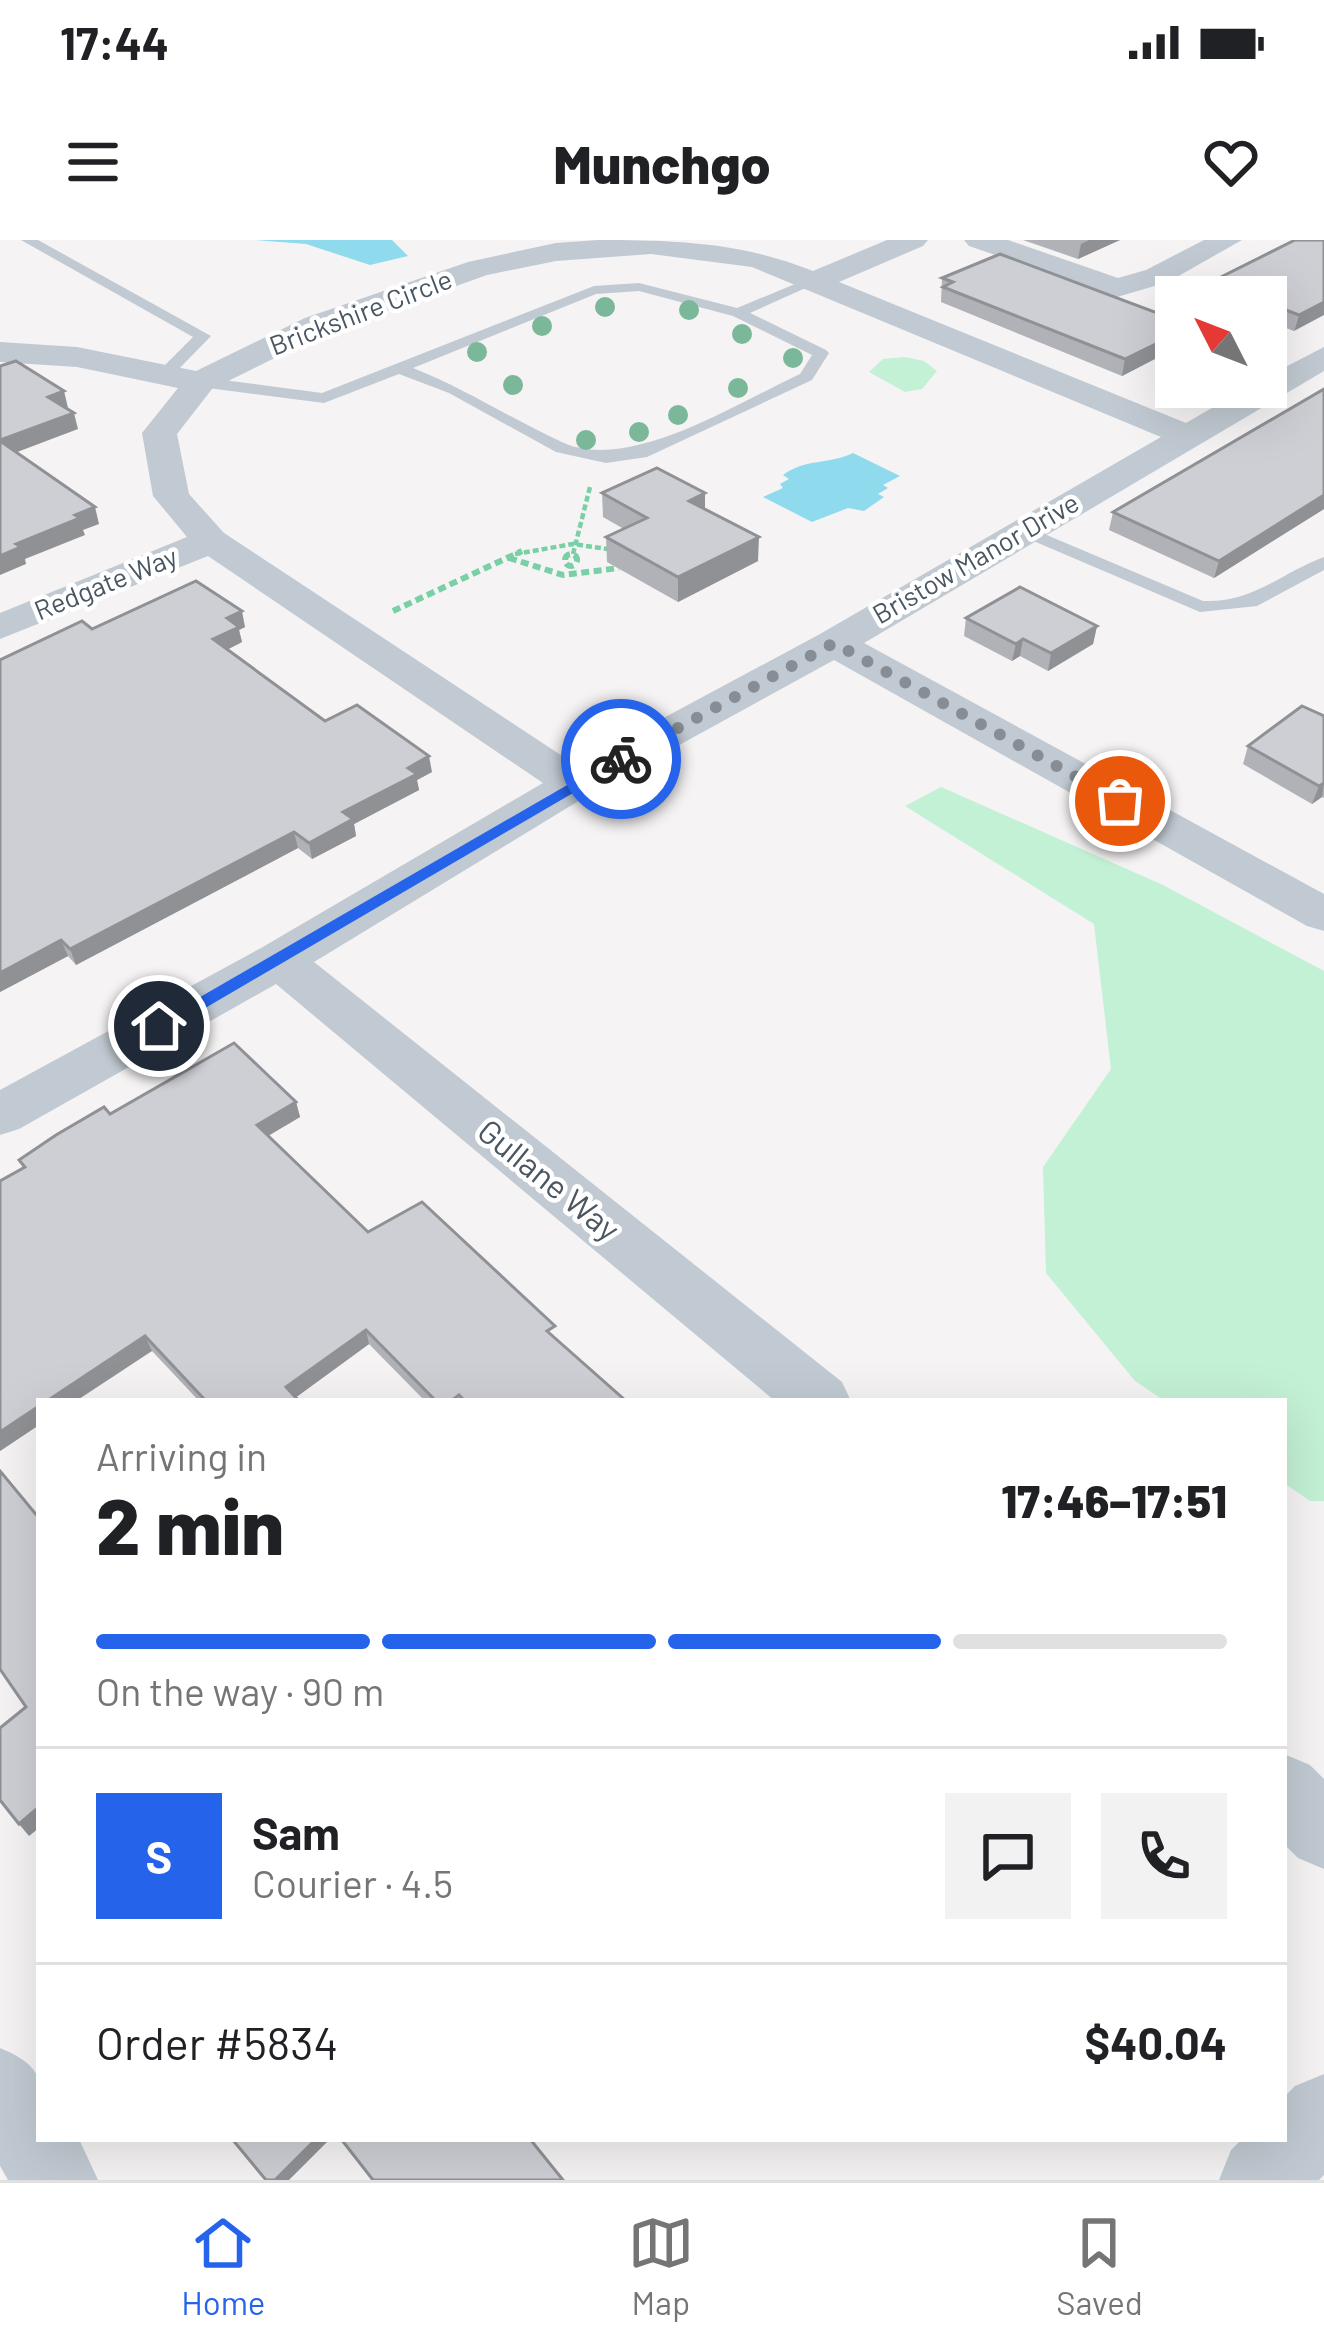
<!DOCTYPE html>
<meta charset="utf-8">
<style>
:root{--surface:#fff;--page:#f2f2f2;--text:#202124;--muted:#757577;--line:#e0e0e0;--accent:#2563eb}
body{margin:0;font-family:Barlow,sans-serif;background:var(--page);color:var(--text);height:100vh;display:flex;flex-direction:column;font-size:45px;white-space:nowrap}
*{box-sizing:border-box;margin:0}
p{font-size:39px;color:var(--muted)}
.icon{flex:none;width:66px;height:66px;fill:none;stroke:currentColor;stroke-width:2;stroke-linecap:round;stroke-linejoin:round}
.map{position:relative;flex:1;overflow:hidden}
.sheet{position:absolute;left:36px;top:1158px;width:1251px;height:744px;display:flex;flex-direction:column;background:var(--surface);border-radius:0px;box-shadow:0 12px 48px #0002}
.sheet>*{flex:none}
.needle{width:78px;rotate:312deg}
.buttons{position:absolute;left:1155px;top:36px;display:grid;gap:24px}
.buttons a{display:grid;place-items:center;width:132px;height:132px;border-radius:0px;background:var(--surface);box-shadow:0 12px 48px #0002;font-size:60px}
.pin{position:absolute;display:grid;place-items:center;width:102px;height:102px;color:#fff;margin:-51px;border:6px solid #fff;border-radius:50%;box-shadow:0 3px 12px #0007}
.courier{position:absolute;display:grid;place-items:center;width:120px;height:120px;margin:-60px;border:9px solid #2563eb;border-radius:50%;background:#fff;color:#222;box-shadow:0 3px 15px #0007}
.overview em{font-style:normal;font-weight:800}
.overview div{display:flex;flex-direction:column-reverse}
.overview{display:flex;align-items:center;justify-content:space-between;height:204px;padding:0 60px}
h1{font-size:78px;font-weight:800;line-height:90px}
.bar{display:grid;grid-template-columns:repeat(4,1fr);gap:18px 12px;align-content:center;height:144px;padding:0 60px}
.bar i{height:15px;border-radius:9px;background:var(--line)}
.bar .on{background:var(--accent)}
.bar p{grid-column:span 4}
.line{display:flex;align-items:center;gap:30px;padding:0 60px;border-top:3px solid var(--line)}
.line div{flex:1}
.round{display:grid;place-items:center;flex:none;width:126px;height:126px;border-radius:0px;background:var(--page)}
.status{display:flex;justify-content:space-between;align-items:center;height:84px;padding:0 60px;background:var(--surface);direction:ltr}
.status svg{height:33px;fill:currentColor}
header{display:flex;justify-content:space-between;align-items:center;height:156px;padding:0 60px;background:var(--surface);font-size:54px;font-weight:800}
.tab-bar{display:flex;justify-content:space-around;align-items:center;height:168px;border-top:3px solid var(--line);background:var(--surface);font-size:33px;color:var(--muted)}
.tab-bar a{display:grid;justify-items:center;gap:6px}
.tab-bar .on{color:var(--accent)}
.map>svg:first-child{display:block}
.green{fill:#c3f1d5}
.water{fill:#90daee}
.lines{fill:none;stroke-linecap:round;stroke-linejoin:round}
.path-far1{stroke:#7ad0a6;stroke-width:4.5;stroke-dasharray:6 3;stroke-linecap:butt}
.path{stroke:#7ad0a6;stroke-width:6;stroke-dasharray:8 4.5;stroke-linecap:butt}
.service{fill:#c1cad2;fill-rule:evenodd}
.minor{fill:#c1cad2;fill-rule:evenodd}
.tree{fill:#7bb799}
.wall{fill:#b0b2b7}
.shaded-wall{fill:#909195}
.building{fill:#cdcfd5;stroke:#909195;stroke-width:3}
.route{fill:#2563eb}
.done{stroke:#868d94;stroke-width:12;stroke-dasharray:0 21.6}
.labels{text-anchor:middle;stroke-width:9;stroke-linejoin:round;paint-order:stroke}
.far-street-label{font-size:27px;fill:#4a5661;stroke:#fff}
.street-label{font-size:33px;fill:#4a5661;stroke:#fff}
</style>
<div class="status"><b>17:44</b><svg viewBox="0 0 49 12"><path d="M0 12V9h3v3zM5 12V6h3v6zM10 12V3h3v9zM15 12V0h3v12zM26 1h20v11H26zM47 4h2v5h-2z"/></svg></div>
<header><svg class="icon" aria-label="menu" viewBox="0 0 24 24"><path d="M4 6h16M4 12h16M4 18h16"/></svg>Munchgo<svg class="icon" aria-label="heart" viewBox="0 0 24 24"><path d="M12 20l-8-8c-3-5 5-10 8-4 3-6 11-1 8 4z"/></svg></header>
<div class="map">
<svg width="1324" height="1940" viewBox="0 0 1324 1940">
<rect width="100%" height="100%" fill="#f5f3f3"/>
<!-- green -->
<path class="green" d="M 905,117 L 924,121 L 937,131 L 922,149 L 905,152 L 869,132 L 883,119 Z
M 941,547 L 1163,645 L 1324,731 L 1324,1261 L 1310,1261 L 1284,1243 L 1284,1161 L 1165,1161 L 1135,1141 L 1046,1033 L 1043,927 L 1111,829 L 1094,684 L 905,566 Z"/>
<!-- water -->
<path class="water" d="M 255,0 L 392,0 L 408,16 L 370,25 L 306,4 Z
M 853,213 L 900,236 L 883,245 L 888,248 L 878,254 L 884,257 L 864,271 L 848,268 L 812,282 L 763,257 L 783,248 L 780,244 L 789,239 L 783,235 C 806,218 828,225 853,213 Z"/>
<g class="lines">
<!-- path-far1 -->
<path class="path-far1" d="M 515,314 L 573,304 L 614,310
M 573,314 L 590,247"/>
<!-- path -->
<path class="path" d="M565 320a6 6 0 1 1 12 0a6 6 0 1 1-12 0Z
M 509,318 L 563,335 L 619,328
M 393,371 L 522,311"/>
<!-- service -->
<path class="service" d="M 21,0 L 38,0 L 211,96 L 170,138 L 158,138 L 158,132 L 193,97 Z
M 807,39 L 819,42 L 750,73 L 826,110 L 829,113 L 812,140 L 647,217 L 606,223 L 556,212 L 449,153 L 399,134 L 324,163 L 200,147 L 192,142 L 200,137 L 322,153 L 594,46 L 639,43 L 737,68 ZM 639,51 L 733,76 L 812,115 L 800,134 C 737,163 631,232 564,203 C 513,180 466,149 413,128 L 596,54 Z
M 1023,285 L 1203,361 C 1253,363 1281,333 1324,317 L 1324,330 L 1257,366 L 1200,372 L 1017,294 L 1014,290 Z"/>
<!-- minor -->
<path class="minor" d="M 598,0 C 673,0 742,2 813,31 L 887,0 L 928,0 L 923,6 L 839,42 L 1186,183 L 1248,147 L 1266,147 L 1266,137 L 1324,107 L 1324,131 L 864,403 L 1324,654 L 1324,691 L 1307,686 L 834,420 L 590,554 L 314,722 L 842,1142 L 851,1161 L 775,1161 L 276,744 L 19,889 L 0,895 L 0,850 L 261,708 L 543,543 L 208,316 L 0,399 L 0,373 L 187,297 L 153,256 L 142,193 L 178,148 L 77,127 L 0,122 L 0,102 L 77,107 L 196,131 L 305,78 L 468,22 L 556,3 ZM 651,14 L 752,27 L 1161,197 L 820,394 L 576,525 L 224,293 L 189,254 L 177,194 L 212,149 L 327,92 L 487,35 L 556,21 Z
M 964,0 L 1008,0 L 1118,38 L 1146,30 L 1204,0 L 1242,0 L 1168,42 L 1117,57 L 969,6 Z
M 1284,1514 L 1310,1525 L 1324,1539 L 1324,1629 L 1298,1618 L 1284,1604 Z
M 0,1808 C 53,1830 39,1848 39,1899 L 79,1899 L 98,1940 L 8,1940 L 0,1926 Z
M 1324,1834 L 1324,1935 L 1319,1940 L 1219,1940 L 1231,1910 L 1242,1899 L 1284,1899 L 1284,1857 L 1295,1846 Z"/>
</g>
<!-- trees -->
<g class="tree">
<circle cx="605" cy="67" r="10"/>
<circle cx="689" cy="70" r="10"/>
<circle cx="542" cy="86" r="10"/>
<circle cx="742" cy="94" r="10"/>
<circle cx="477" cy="112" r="10"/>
<circle cx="793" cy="118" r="10"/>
<circle cx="513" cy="145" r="10"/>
<circle cx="738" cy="148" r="10"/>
<circle cx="678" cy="175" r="10"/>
<circle cx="639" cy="192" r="10"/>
<circle cx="586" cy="200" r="10"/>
</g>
<!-- wall -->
<path class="wall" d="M 1023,0 L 1120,0 L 1078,19 Z
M 1324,0 L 1294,91 L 1278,85 L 1269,90 L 1266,89 L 1266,57 L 1196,57 L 1199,48 Z
M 942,38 L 1176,80 L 1176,108 L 1122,136 L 941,62 Z
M 1324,149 L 1324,269 L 1214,338 L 1109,290 L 1113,272 Z
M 602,253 L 705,253 L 705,269 L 758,321 L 678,362 L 607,322 L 606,297 L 624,289 L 603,277 Z
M 966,378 L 1097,386 L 1093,404 L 1048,431 L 1020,416 L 1012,421 L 964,396 Z
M 245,387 L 239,390 L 242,402 L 228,409 L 325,481 L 432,532 L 417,540 L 419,550 L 354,584 L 356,596 L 312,619 L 298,608 L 76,725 L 68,716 L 0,752 L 0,420 L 92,389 Z
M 1324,476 L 1324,558 L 1322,557 L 1312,564 L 1243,524 L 1248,506 Z
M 296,862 L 300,877 L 268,896 L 368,992 L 556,1099 L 626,1161 L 425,1161 L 369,1104 L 296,1157 L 299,1161 L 199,1161 L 152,1111 L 39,1161 L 39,1185 L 0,1211 L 0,941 L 23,928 L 19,920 L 110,874 Z"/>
<!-- shaded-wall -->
<path class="shaded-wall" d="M 1089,0 L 1120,0 L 1078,19 L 1081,4 Z
M 1324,62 L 1324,75 L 1294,91 L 1299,75 Z
M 1283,69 L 1278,85 L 1269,90 L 1273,74 Z
M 1176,94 L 1176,108 L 1122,136 L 1125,119 Z
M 64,151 L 68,168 L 53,173 L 48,157 Z
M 74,173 L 78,189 L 4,217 L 0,200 Z
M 705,253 L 705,277 L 689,261 Z
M 1324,255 L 1324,269 L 1214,338 L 1219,321 Z
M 95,267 L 99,284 L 83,290 L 85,295 L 25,319 L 26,324 L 0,335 L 0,316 L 16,304 Z
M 759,297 L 758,321 L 678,362 L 678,337 Z
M 242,371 L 245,387 L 239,390 L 242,402 L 217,415 L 213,399 L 227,378 Z
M 1097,386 L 1093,404 L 1048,431 L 1051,413 Z
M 1023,399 L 1020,416 L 1012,421 L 1016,404 Z
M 429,516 L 432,532 L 417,540 L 419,550 L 354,584 L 356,596 L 312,619 L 309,603 L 343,572 L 408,528 Z
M 1324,543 L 1322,557 L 1312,564 L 1319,546 Z
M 294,592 L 298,608 L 76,725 L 70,709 Z
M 61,700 L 68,716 L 0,752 L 0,733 Z
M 296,862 L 300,877 L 261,900 L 257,885 Z
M 366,1090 L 369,1104 L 291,1161 L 286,1147 Z
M 145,1096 L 152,1111 L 76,1161 L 47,1161 Z
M 39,1166 L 39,1185 L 0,1211 L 0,1192 Z
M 39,1567 L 39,1588 L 29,1596 L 19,1584 Z
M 316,1899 L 330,1899 L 289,1940 L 275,1940 Z"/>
<!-- building -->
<path class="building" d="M 1295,0 L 1324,0 L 1324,62 L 1299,75 L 1283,69 L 1273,74 L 1266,72 L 1266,57 L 1224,57 L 1199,48 Z
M 1000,14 L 1176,80 L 1176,94 L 1125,119 L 943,47 L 953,42 L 942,38 Z
M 16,121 L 64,151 L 48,157 L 74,173 L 0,200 L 0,126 Z
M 1324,149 L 1324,255 L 1219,321 L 1113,272 Z
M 0,201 L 95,267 L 75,275 L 80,278 L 16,304 L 21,307 L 0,316 Z
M 657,228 L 705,253 L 689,261 L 759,297 L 678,337 L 606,297 L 647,278 L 602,253 Z
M 196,341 L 242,371 L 227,378 L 239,387 L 213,399 L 325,481 L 357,465 L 429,516 L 408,528 L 417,534 L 343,572 L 353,579 L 309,603 L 294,592 L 70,709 L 61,700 L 0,733 L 0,420 L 82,381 L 92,389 Z
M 1020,347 L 1097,386 L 1051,413 L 1023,399 L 1016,404 L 966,378 Z
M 1302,466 L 1324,476 L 1324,543 L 1319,546 L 1248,506 Z
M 234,803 L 296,862 L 257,885 L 368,992 L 422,962 L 555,1086 L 547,1091 L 626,1161 L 465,1161 L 459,1155 L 451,1161 L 436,1161 L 366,1090 L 286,1147 L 299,1161 L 206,1161 L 145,1096 L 47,1161 L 39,1161 L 39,1166 L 0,1192 L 0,941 L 25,927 L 19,920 L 56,895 L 104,867 L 110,874 Z
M 0,1231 L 39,1278 L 39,1567 L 19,1584 L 0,1560 L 0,1488 L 26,1467 L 0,1429 Z
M 232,1899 L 316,1899 L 275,1940 L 266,1940 Z
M 341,1899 L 530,1899 L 563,1940 L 373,1940 Z"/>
<!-- route -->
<path class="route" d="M 621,514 L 628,519 L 626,522 L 166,791 L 150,786 Z"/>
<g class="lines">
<!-- done -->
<path class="done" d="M 621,519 L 834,403 L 1120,561"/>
</g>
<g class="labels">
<!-- far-street labels -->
<g class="far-street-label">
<text transform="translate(361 73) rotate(-21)" y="9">Brickshire Circle</text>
<text transform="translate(976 319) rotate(-30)" y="9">Bristow Manor Drive</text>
<text transform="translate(106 344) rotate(-22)" y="9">Redgate Way</text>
</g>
<!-- street labels -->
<g class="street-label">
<text transform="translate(549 940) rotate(39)" y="12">Gullane Way</text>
</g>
</g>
</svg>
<div class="buttons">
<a><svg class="needle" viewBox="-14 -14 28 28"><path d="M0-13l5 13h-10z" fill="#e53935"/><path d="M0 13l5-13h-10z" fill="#757577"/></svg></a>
</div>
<div class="pin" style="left:1120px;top:561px;background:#ea580c"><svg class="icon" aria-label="bag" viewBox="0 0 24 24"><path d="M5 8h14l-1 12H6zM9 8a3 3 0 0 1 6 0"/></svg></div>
<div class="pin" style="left:159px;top:786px;background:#1f2937"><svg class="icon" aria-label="home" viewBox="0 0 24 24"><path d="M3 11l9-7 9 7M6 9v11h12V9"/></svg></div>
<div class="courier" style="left:621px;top:519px"><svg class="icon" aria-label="bike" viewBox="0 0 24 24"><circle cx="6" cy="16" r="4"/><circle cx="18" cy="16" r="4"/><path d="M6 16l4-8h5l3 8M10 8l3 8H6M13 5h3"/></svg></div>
<section class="sheet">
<div class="overview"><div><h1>2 min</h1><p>Arriving in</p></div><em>17:46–17:51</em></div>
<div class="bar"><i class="on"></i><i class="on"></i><i class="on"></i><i></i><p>On the way · 90 m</p></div>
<div class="line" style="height:216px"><b class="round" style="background:var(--accent);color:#fff">S</b><div><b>Sam</b><p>Courier · 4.5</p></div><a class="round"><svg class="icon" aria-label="chat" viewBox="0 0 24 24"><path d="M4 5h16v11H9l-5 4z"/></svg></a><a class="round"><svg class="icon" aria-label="phone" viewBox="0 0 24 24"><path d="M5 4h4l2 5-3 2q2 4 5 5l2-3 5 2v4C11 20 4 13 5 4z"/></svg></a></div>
<div class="line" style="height:156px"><div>Order #5834</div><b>$40.04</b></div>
</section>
</div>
<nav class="tab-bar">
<a class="on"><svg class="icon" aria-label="home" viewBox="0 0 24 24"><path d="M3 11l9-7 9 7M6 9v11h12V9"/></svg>Home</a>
<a><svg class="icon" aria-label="map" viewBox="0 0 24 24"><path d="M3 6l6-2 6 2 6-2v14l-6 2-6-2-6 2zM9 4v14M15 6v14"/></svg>Map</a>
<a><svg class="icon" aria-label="saved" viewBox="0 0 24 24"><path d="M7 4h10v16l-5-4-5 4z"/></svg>Saved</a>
</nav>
